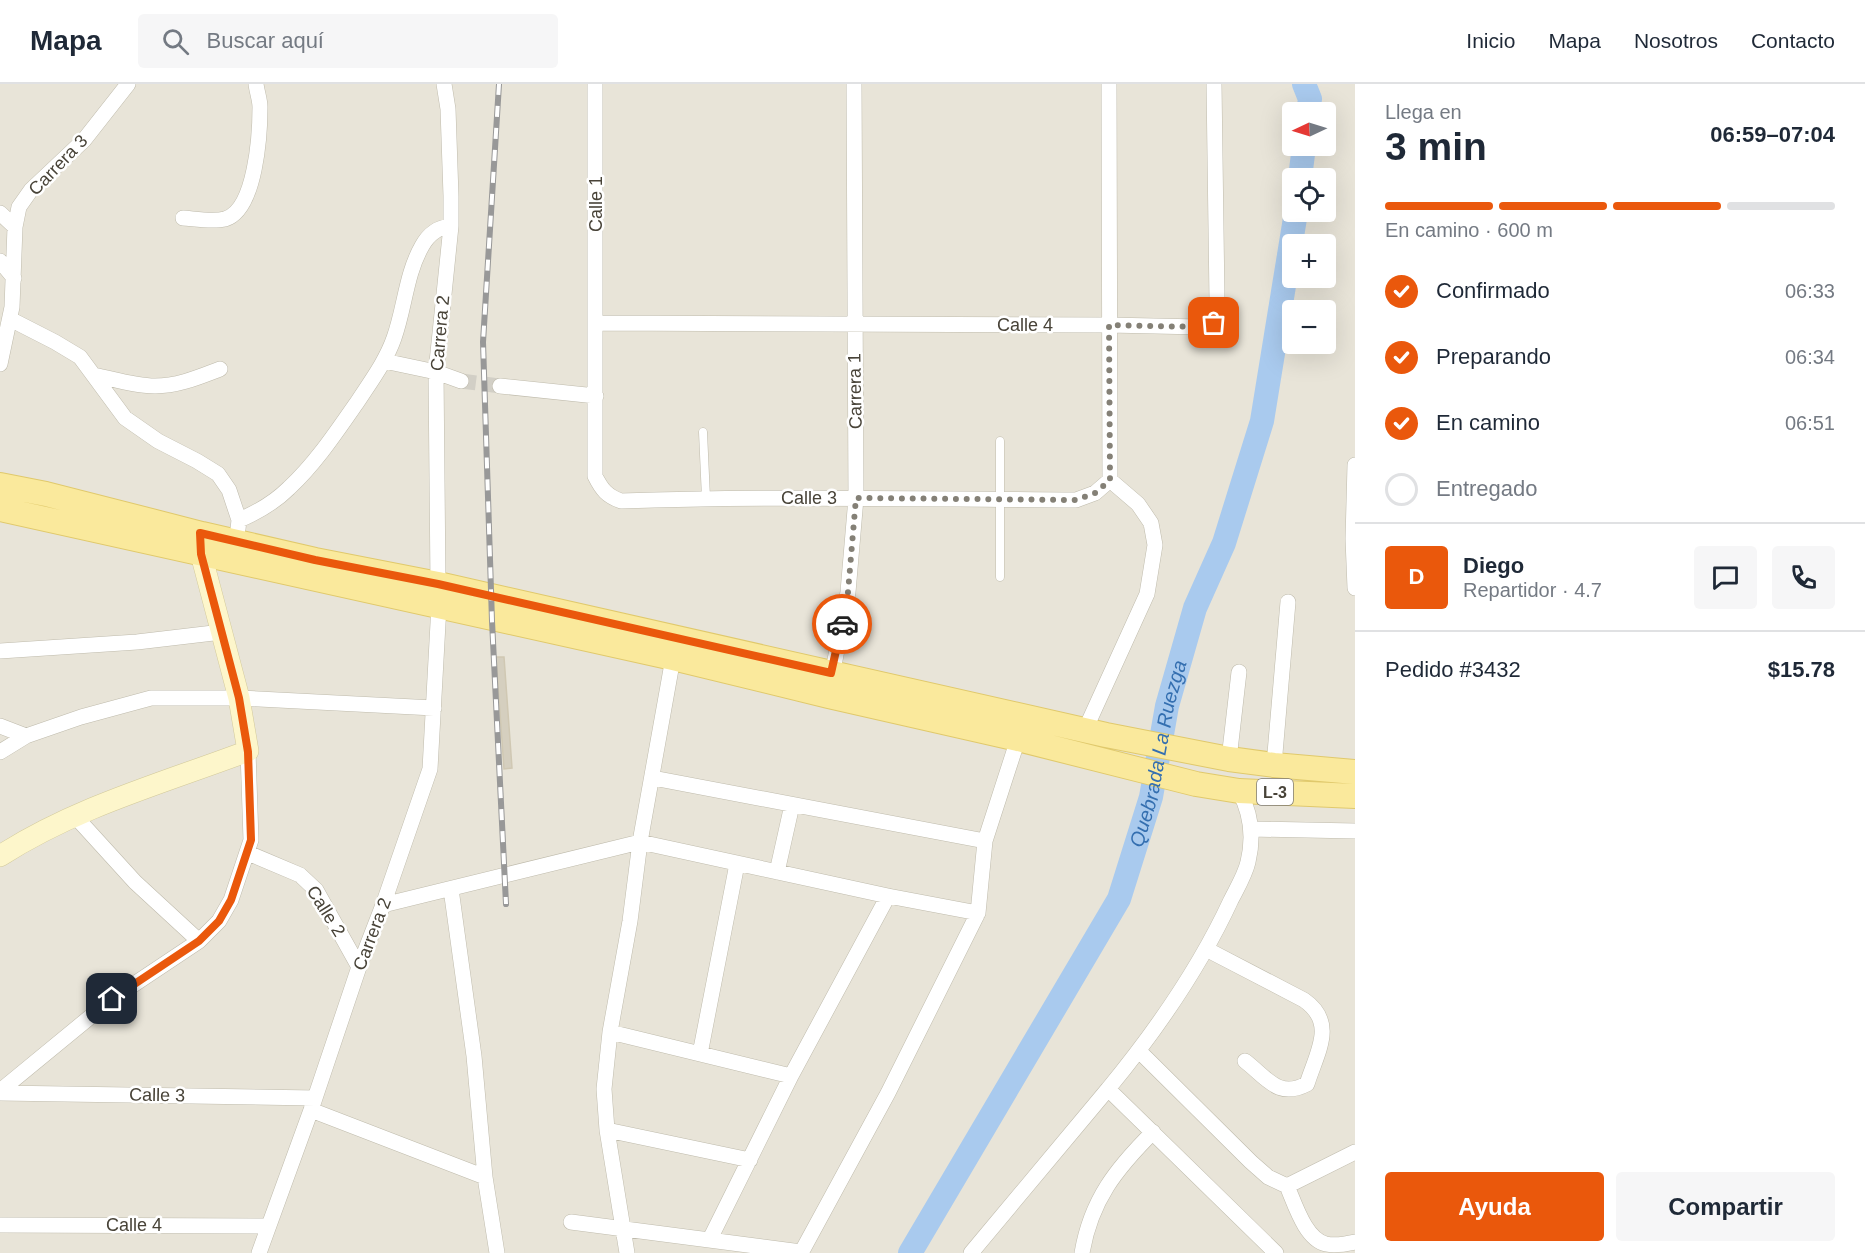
<!DOCTYPE html>
<html lang="es">
<meta charset="utf-8">
<style>
:root{--surface:#fff;--page:#f6f6f7;--text:#1f2937;--muted:#747a83;--line:#e0e1e3;--accent:#ea580c}
body{margin:0;font-family:Arial,sans-serif;background:var(--page);color:var(--text);height:100vh;display:flex;flex-direction:column;font-size:22px;white-space:nowrap}
*{box-sizing:border-box;margin:0}
p{font-size:20px;color:var(--muted)}
.icon{flex:none;width:33px;height:33px;fill:none;stroke:currentColor;stroke-width:2;stroke-linecap:round;stroke-linejoin:round}
.map{position:relative;flex:1;overflow:hidden}
.side{display:flex;flex-direction:column;background:var(--surface);width:510px}
.side>*{flex:none}
.needle{width:39px;rotate:266deg}
.controls{position:absolute;left:1282px;top:18px;display:grid;gap:12px}
.controls a{display:grid;place-items:center;width:54px;height:54px;border-radius:6px;background:var(--surface);box-shadow:0 6px 24px #0002;font-size:30px}
.pin{position:absolute;display:grid;place-items:center;width:51px;height:51px;color:#fff;margin:-26px;border-radius:12px;box-shadow:0 3px 9px #0006}
.courier{position:absolute;display:grid;place-items:center;width:60px;height:60px;margin:-30px;border:4px solid #ea580c;border-radius:50%;background:#fff;color:#222;box-shadow:0 2px 8px #0007}
.summary em{font-style:normal;font-weight:700}
.summary div{display:flex;flex-direction:column-reverse}
.summary{display:flex;align-items:center;justify-content:space-between;height:102px;padding:0 30px}
h1{font-size:39px;font-weight:700;line-height:45px}
.bar{display:grid;grid-template-columns:repeat(4,1fr);gap:9px 6px;align-content:center;height:72px;padding:0 30px}
.bar i{height:8px;border-radius:4px;background:var(--line)}
.bar .on{background:var(--accent)}
.bar p{grid-column:span 4}
.line{display:flex;align-items:center;gap:15px;padding:0 30px;border-top:2px solid var(--line)}
.line div{flex:1}
.round{display:grid;place-items:center;flex:none;width:63px;height:63px;border-radius:6px;background:var(--page)}
ol{padding:0 30px;list-style:none}
li{display:flex;align-items:center;gap:18px;height:66px}
li p{margin-inline-start:auto}
li .icon{padding:6px;border-radius:50%;background:var(--accent);color:#fff;stroke-width:4}
li:last-child{color:var(--muted)}
li i{width:33px;height:33px;border:3px solid var(--line);border-radius:50%}
.button{display:flex;gap:12px;margin-top:auto;padding:12px 30px}
.button a{flex:1;height:69px;border-radius:6px;background:var(--accent);color:#fff;font-size:24px;font-weight:700;line-height:69px;text-align:center}
.button a+a{background:var(--page);color:var(--text)}
header{display:flex;align-items:center;gap:36px;box-sizing:border-box;height:84px;padding:0 30px;background:var(--surface);border-bottom:2px solid var(--line)}
header strong{font-size:28px}
nav{display:flex;gap:33px;margin-inline-start:auto;font-size:21px}
.search{width:420px;height:54px;background:var(--page);display:flex;align-items:center;gap:15px;box-sizing:border-box;padding:0 21px;border-radius:6px;color:var(--muted);font-size:22px}
main{display:flex;flex:1;min-height:0}
.map>svg:first-child{display:block}
.residential{fill:#e8e4d8;fill-rule:evenodd}
.lines{fill:none;stroke-linecap:round;stroke-linejoin:round}
.river{stroke:#a9caee;stroke-width:24}
.building{fill:#d5cfbf;stroke:#d0c8b3;stroke-width:1.5}
.street-tunnel{stroke:#d2cfc6;stroke-width:15;stroke-dasharray:15 8;stroke-linecap:butt}
.lane-casing{stroke:#bfbbac;stroke-width:9}
.street-casing{stroke:#bfbbac;stroke-width:16}
.secondary-casing{stroke:#d2c99a;stroke-width:22}
.primary-casing{stroke:#e0c96c;stroke-width:26}
.lane{stroke:#fff;stroke-width:8}
.street{stroke:#fff;stroke-width:15}
.secondary{stroke:#fdf6cb;stroke-width:21}
.primary{stroke:#fae99c;stroke-width:24}
.rail-casing{stroke:#989898;stroke-width:6}
.rail{stroke:#fff;stroke-width:4;stroke-dasharray:11;stroke-linecap:butt}
.done{stroke:#848076;stroke-width:6;stroke-dasharray:0 10.8}
.route{stroke:#ea580c;stroke-width:8}
.labels{text-anchor:middle;stroke-width:5;stroke-linejoin:round;paint-order:stroke}
.shield{fill:#fff;stroke:#7f7b74;stroke-width:1.5}
.shield-label{font-size:16px;font-weight:bold;fill:#484338}
.street-label{font-size:18px;fill:#484338;stroke:#fff}
.water-label{font-size:20px;font-style:italic;fill:#346fb0;stroke:#fff}
</style>
<header>
<strong>Mapa</strong>
<div class="search"><svg class="icon" aria-label="search" viewBox="0 0 24 24"><circle cx="10" cy="10" r="6"/><path d="M15 15l6 6"/></svg>Buscar aquí</div>
<nav><a>Inicio</a><a>Mapa</a><a>Nosotros</a><a>Contacto</a></nav>
</header>
<main>
<div class="map">
<svg width="1355" height="1169" viewBox="0 0 1355 1169">
<rect width="100%" height="100%" fill="#f4f2e9"/>
<!-- residential -->
<path class="residential" d="M 0,0 L 1355,0 L 1355,1169 L 0,1169 ZM 1293,28 L 1326,28 L 1326,62 L 1293,62 ZM 1293,94 L 1326,94 L 1326,128 L 1293,128 ZM 1293,160 L 1326,160 L 1326,194 L 1293,194 ZM 1293,226 L 1326,226 L 1326,260 L 1293,260 Z"/>
<g class="lines">
<!-- river -->
<g class="river">
<path d="M 1304,0 L 1310,15 L 1308,28"/>
<path d="M 1300,94 L 1304,62"/>
<path id="s1" d="M 910,1169 L 1119,815 L 1151,713 L 1167,622 L 1195,524 L 1224,459 L 1262,337 L 1296,128"/>
</g>
</g>
<!-- building -->
<path class="building" d="M 496,573 L 504,573 L 512,684 L 504,685 Z"/>
<g class="lines">
<!-- street-tunnel -->
<path class="street-tunnel" d="M 461,297 L 500,302"/>
<defs>
<path id="lane" d="M 703,348 L 706,414
M 1000,357 L 1000,493"/>
<path id="street" d="M 595,0 L 595,392 C 602,406 607,412 621,417 C 773,412 925,415 1076,416 L 1095,409 L 1110,396 L 1109,0
M 0,129 L 15,143
M 183,134 C 196,135 213,138 225,135 C 256,126 260,49 260,23 C 260,16 257,8 256,0
M 0,177 L 14,194
M 10,235 L 55,258 L 80,273 L 125,334 L 158,357 L 197,377 L 218,390 L 229,406 L 239,436 L 238,445
M 597,239 L 1109,241 L 1200,243 C 1217,240 1217,232 1217,216 L 1214,0
M 384,277 L 436,288 L 461,297
M 0,280 L 12,223 L 15,143 L 19,123 L 31,106 L 84,56 L 128,0
M 94,291 C 114,295 134,302 155,302 C 178,302 199,293 220,285
M 500,302 L 596,312
M 1355,381 L 1353,455 L 1355,504
M 239,436 C 258,428 275,418 289,404 C 316,379 337,347 358,317 C 371,297 386,277 394,254 C 405,223 406,190 422,162 C 428,151 438,143 451,142
M 438,500 L 436,288 L 451,142 L 451,112 L 448,25 L 444,0
M 0,567 L 137,558 L 222,548
M 831,597 L 848,508 L 856,414 L 854,0
M 0,642 L 26,652
M 1085,646 L 1147,510 L 1155,461 L 1151,439 L 1138,420 L 1110,396
M 0,668 L 26,652 L 81,633 L 151,614 L 239,614 L 434,624
M 1229,675 L 1239,588
M 1274,681 L 1288,518
M 653,694 L 985,757
M 74,731 L 135,798 L 199,857
M 1251,745 L 1355,747
M 248,769 L 300,791 L 316,806 L 359,883
M 777,788 L 792,721
M 451,805 L 474,972 L 485,1093 L 497,1169
M 383,821 L 640,758 L 888,812 L 978,829
M 1206,865 L 1304,916 C 1337,939 1317,968 1307,1000 C 1278,1015 1267,994 1245,977
M 610,948 L 791,992
M 1139,967 L 1251,1078 L 1268,1093 L 1287,1102
M 700,970 L 737,780
M 1108,1005 C 1155,948 1200,883 1231,816 C 1237,804 1245,791 1248,778 C 1254,753 1251,729 1239,707
M 0,1007 L 112,915 L 199,857 L 219,837 L 231,816 L 251,756 L 248,667
M 0,1009 L 315,1014
M 311,1026 L 485,1093
M 607,1046 L 750,1076
M 1355,1068 L 1287,1102 C 1295,1120 1305,1155 1326,1160 C 1336,1162 1346,1160 1355,1158
M 571,1138 L 801,1168
M 0,1141 L 268,1142
M 710,1155 L 791,992 L 888,812
M 259,1169 L 311,1026 L 359,883 L 383,821 L 430,685 L 439,521
M 627,1169 L 607,1046 L 604,1005 L 610,948 L 630,837 L 640,758 L 673,574
M 801,1169 L 888,1009 L 978,829 L 985,757 L 1018,655
M 971,1169 L 1108,1005 L 1276,1169
M 1082,1169 C 1091,1116 1116,1085 1153,1048"/>
<path id="secondary" d="M 0,772 C 76,723 163,699 248,667 L 239,614 L 201,470 L 200,454"/>
<path id="primary" d="M 0,401 L 46,410 L 202,450 L 315,476 L 438,500 L 1106,651 L 1229,675 L 1274,681 L 1355,688
M 0,425 L 673,574 L 829,612 L 1018,655 L 1196,700 L 1239,707 L 1355,712"/>
</defs>
<!-- lane casing -->
<use href="#lane" class="lane-casing"/>
<!-- street casing -->
<use href="#street" class="street-casing"/>
<!-- secondary casing -->
<use href="#secondary" class="secondary-casing"/>
<!-- primary casing -->
<use href="#primary" class="primary-casing"/>
<!-- lane -->
<use href="#lane" class="lane"/>
<!-- street -->
<use href="#street" class="street"/>
<!-- secondary -->
<use href="#secondary" class="secondary"/>
<!-- primary -->
<use href="#primary" class="primary"/>
<defs>
<path id="rail" d="M 499,0 L 483,258 L 492,537 L 506,820"/>
</defs>
<!-- rail casing -->
<use href="#rail" class="rail-casing"/>
<!-- rail -->
<use href="#rail" class="rail"/>
</g>
<g class="lines">
<!-- done -->
<path class="done" d="M 842,540 L 848,508 L 856,414 L 1076,416 L 1095,409 L 1110,396 L 1109,241 L 1200,243 L 1214,239"/>
<!-- route -->
<path class="route" d="M 112,915 L 199,857 L 219,837 L 231,816 L 251,756 L 248,668 L 239,614 L 201,470 L 200,449 L 315,476 L 438,500 L 831,589 L 842,540"/>
</g>
<g class="labels">
<!-- shield labels -->
<rect class="shield" x="1257" y="695" width="36" height="26" rx="4.5"/>
<g class="shield-label">
<text x="1275" y="714">L-3</text>
</g>
<!-- street labels -->
<g class="street-label">
<text transform="translate(58 81) rotate(-46)" y="6">Carrera 3</text>
<text transform="translate(596 120) rotate(-90)" y="6">Calle 1</text>
<text x="1025" y="247">Calle 4</text>
<text transform="translate(440 249) rotate(-85)" y="6">Carrera 2</text>
<text transform="translate(855 307) rotate(-91)" y="6">Carrera 1</text>
<text x="809" y="420">Calle 3</text>
<text transform="translate(326 827) rotate(58)" y="6">Calle 2</text>
<text transform="translate(372 850) rotate(-69)" y="6">Carrera 2</text>
<text transform="translate(157 1011) rotate(1)" y="6">Calle 3</text>
<text x="134" y="1147">Calle 4</text>
</g>
<!-- water labels -->
<g class="water-label">
<text dy="7" stroke="none"><textPath href="#s1" startOffset="562">Quebrada La Ruezga</textPath></text>
</g>
</g>
</svg>
<div class="controls">
<a><svg class="needle" viewBox="-14 -14 28 28"><path d="M0-13l5 13h-10z" fill="#e53935"/><path d="M0 13l5-13h-10z" fill="#747a83"/></svg></a>
<a><svg class="icon" aria-label="locate" viewBox="0 0 24 24"><circle cx="12" cy="12" r="6"/><path d="M12 2v4M12 18v4M2 12h4M18 12h4"/></svg></a>
<a>+</a>
<a>−</a>
</div>
<div class="pin" style="left:1214px;top:239px;background:#ea580c"><svg class="icon" aria-label="bag" viewBox="0 0 24 24"><path d="M5 8h14l-1 12H6zM9 8a3 3 0 0 1 6 0"/></svg></div>
<div class="pin" style="left:112px;top:915px;background:#1f2937"><svg class="icon" aria-label="home" viewBox="0 0 24 24"><path d="M3 11l9-7 9 7M6 9v11h12V9"/></svg></div>
<div class="courier" style="left:842px;top:540px"><svg class="icon" aria-label="car" viewBox="0 0 24 24"><path d="M5 17H2v-5l4-1 3-4h7l3 4 3 1v5h-3M9 17h6M6 11h13"/><circle cx="7" cy="17" r="2"/><circle cx="17" cy="17" r="2"/></svg></div>
</div>
<section class="side">
<div class="summary"><div><h1>3 min</h1><p>Llega en</p></div><em>06:59–07:04</em></div>
<div class="bar"><i class="on"></i><i class="on"></i><i class="on"></i><i></i><p>En camino · 600 m</p></div>
<ol>
<li><svg class="icon" aria-label="check" viewBox="0 0 24 24"><path d="M5 12l5 5 9-10"/></svg>Confirmado<p>06:33</p></li>
<li><svg class="icon" aria-label="check" viewBox="0 0 24 24"><path d="M5 12l5 5 9-10"/></svg>Preparando<p>06:34</p></li>
<li><svg class="icon" aria-label="check" viewBox="0 0 24 24"><path d="M5 12l5 5 9-10"/></svg>En camino<p>06:51</p></li>
<li><i></i>Entregado</li>
</ol>
<div class="line" style="height:108px"><b class="round" style="background:var(--accent);color:#fff">D</b><div><b>Diego</b><p>Repartidor · 4.7</p></div><a class="round"><svg class="icon" aria-label="chat" viewBox="0 0 24 24"><path d="M4 5h16v11H9l-5 4z"/></svg></a><a class="round"><svg class="icon" aria-label="phone" viewBox="0 0 24 24"><path d="M5 4h4l2 5-3 2q2 4 5 5l2-3 5 2v4C11 20 4 13 5 4z"/></svg></a></div>
<div class="line" style="height:78px"><div>Pedido #3432</div><b>$15.78</b></div>
<div class="button"><a>Ayuda</a><a>Compartir</a></div>
</section>
</main>
